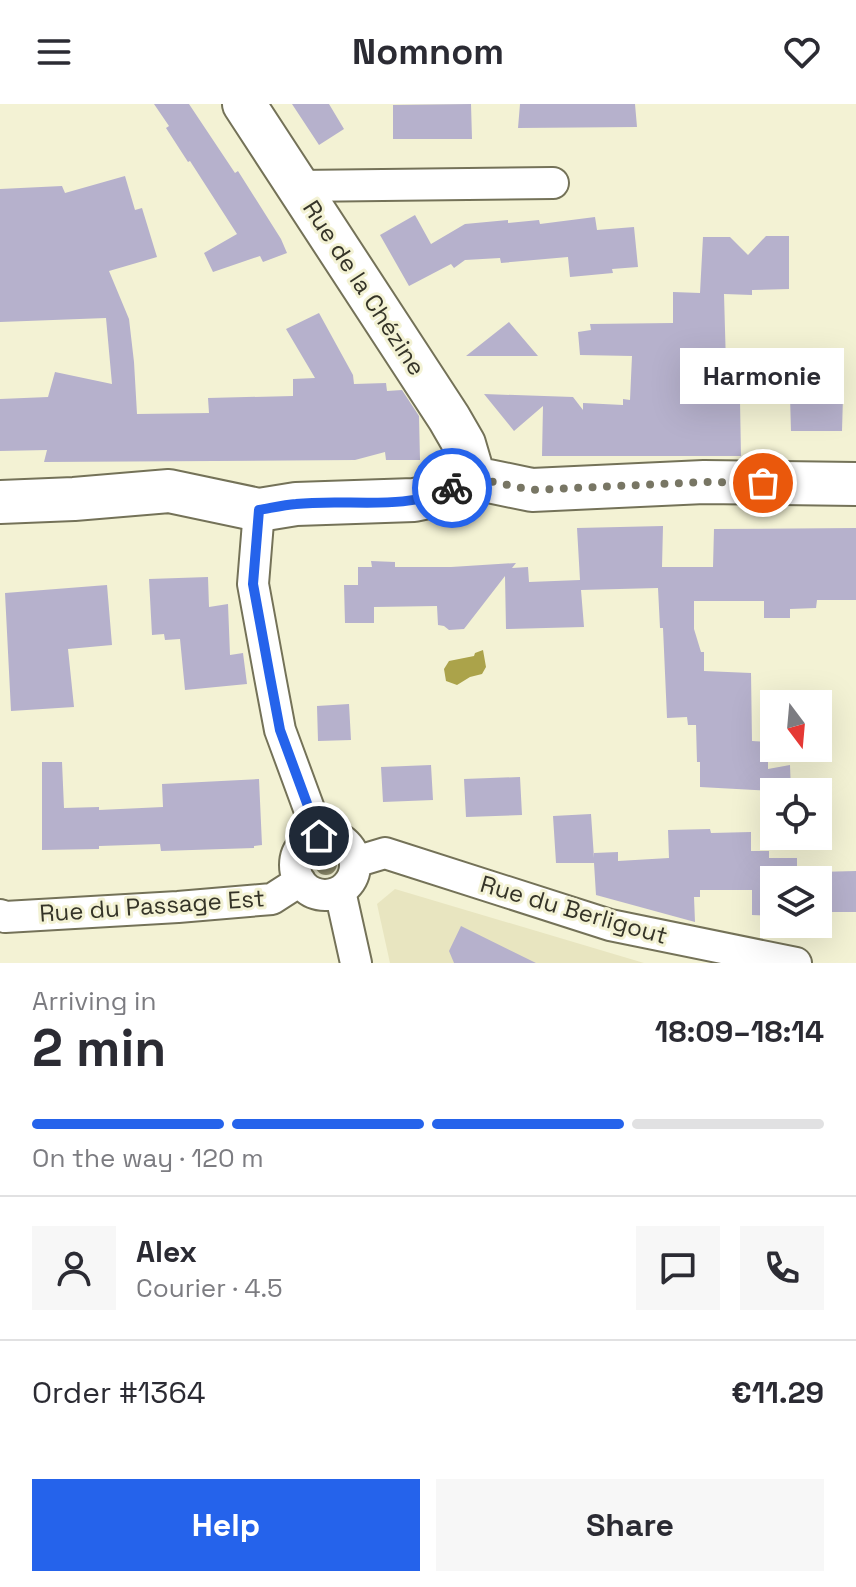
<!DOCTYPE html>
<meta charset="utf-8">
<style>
:root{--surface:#fff;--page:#f7f7f7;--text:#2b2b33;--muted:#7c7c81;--line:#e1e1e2;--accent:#2563eb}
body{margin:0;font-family:"Space Grotesk",sans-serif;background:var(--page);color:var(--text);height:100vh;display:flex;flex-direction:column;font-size:30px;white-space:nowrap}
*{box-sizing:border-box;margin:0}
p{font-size:26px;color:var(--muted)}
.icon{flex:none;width:44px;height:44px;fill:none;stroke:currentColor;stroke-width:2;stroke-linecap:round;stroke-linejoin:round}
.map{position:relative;height:859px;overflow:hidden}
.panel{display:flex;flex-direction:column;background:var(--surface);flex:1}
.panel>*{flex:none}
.needle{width:52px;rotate:164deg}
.tools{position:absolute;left:760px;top:586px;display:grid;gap:16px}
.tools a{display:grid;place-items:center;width:72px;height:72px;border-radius:0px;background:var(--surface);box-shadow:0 8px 32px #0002;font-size:40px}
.pin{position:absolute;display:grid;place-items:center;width:68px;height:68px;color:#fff;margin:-34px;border:4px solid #fff;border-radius:50%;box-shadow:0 2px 8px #0007}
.courier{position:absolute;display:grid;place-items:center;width:80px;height:80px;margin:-40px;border:6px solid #2563eb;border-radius:50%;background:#fff;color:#222;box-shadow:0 2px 10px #0007}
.bubble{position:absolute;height:56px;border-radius:0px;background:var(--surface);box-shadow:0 8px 32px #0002;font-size:26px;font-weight:700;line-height:56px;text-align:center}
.headline em{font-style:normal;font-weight:700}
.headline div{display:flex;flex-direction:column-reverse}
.headline{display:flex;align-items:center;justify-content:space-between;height:136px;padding:0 32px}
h1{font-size:52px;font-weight:700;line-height:60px}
.bar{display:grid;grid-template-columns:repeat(4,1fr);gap:12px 8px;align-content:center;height:96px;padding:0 32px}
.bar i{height:10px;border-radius:6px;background:var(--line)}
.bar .on{background:var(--accent)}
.bar p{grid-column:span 4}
.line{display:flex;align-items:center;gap:20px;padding:0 32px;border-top:2px solid var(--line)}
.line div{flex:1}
.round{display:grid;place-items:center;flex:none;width:84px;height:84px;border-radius:0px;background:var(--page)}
.action{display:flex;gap:16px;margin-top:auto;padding:16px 32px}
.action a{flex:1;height:92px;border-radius:0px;background:var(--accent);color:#fff;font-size:32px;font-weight:700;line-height:92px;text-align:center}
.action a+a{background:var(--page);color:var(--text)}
header{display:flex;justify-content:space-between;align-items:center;height:104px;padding:0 32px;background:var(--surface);font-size:36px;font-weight:700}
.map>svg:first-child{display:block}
.built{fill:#e8e5c0}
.water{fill:#aba34a}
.building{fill:#b6b1cc}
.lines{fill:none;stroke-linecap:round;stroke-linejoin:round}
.street-casing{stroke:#747258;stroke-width:34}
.secondary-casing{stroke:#747258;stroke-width:46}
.street{stroke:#fff;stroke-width:30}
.secondary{stroke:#fff;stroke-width:42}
.tree{fill:#93916f}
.done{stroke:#787664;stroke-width:8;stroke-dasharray:0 14.4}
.route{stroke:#2563eb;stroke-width:10}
.labels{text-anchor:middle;stroke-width:6;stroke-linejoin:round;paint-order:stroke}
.street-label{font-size:24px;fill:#353428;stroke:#f3f2d4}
</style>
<header><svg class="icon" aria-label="menu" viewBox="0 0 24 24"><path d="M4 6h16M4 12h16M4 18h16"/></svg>Nomnom<svg class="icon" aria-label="heart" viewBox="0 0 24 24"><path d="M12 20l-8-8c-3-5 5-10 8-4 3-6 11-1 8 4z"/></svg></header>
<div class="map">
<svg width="856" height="859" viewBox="0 0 856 859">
<rect width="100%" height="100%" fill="#f3f2d4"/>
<!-- built -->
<path class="built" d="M 395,785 L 644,859 L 390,859 L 377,800 Z"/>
<!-- water -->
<path class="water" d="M 483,546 L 486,563 L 482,570 L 470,573 L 457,581 L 446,577 L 444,565 L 449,557 L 474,552 L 475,549 Z"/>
<!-- building -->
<path class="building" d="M 154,0 L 189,0 L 235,69 L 238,67 L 281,135 L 287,149 L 263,158 L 260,152 L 213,168 L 204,149 L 237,130 L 190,57 L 188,58 L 166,24 L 169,22 Z
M 292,0 L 329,0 L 344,25 L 319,41 Z
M 471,0 L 472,35 L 393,35 L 393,1 Z
M 520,0 L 635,0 L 637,23 L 518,24 Z
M 125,72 L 135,106 L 142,104 L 157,153 L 109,167 L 129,215 L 134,258 L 137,310 L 209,309 L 208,294 L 293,292 L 293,275 L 315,274 L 286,225 L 319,209 L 353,271 L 354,280 L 386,279 L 387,287 L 402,286 L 419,312 L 420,356 L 386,356 L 385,348 L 355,356 L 44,358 L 47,346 L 0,347 L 0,295 L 48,293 L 55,268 L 112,280 L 106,214 L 0,218 L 0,85 L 62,82 L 65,89 Z
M 415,111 L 431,140 L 465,120 L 508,116 L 508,119 L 539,116 L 540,120 L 595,113 L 597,126 L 634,123 L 638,163 L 612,165 L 613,169 L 570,173 L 568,153 L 501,159 L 500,154 L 465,156 L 454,164 L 451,160 L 409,182 L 380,131 Z
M 766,132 L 789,132 L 789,185 L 752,186 L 752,191 L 724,190 L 726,261 L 738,261 L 738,297 L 740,297 L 741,352 L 542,352 L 543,302 L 514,327 L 484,290 L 573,293 L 583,306 L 583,299 L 623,301 L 623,295 L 630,296 L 632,252 L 580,251 L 578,228 L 591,226 L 590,220 L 673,219 L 673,188 L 700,189 L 703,133 L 730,133 L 748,151 Z
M 509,218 L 538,252 L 466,252 Z
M 790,292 L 843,292 L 842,327 L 791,327 Z
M 663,422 L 662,463 L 713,463 L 714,425 L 856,424 L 856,496 L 817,496 L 816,504 L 790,505 L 790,514 L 764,514 L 764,497 L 694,497 L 694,525 L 701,548 L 704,548 L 704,567 L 751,569 L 752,637 L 768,638 L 768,665 L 790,661 L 791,688 L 700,683 L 700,658 L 697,658 L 696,621 L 688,621 L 687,613 L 667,614 L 663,524 L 660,524 L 658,484 L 581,486 L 584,523 L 506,525 L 505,472 L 464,525 L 449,526 L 444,522 L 438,521 L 437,502 L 374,503 L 374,519 L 345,519 L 344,481 L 358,481 L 358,463 L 372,463 L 371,457 L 395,458 L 395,463 L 451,463 L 516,459 L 512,464 L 528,463 L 529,478 L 580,476 L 577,424 Z
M 208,473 L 209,503 L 228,500 L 230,551 L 243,549 L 247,580 L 185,586 L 180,535 L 165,536 L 164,530 L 152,531 L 149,475 Z
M 107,481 L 112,541 L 68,545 L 74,603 L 11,607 L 5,489 Z
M 349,600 L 351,636 L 318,637 L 317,602 Z
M 42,658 L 62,658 L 64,704 L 99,703 L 99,706 L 163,703 L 162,680 L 259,675 L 262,741 L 254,742 L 254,744 L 161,747 L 160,740 L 99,742 L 99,745 L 42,746 Z
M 431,661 L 433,696 L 383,698 L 381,663 Z
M 520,673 L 522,711 L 466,713 L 464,675 Z
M 591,710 L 594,754 L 594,749 L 618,748 L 618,757 L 669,754 L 668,726 L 710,725 L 711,729 L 751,728 L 751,747 L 769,747 L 769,754 L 797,754 L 797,776 L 774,776 L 774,812 L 752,811 L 752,786 L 700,786 L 700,793 L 694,793 L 695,818 L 596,791 L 594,759 L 556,759 L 553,712 Z
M 856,767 L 856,808 L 818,808 L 818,768 Z
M 461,822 L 536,859 L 454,859 L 449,847 Z"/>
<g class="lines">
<defs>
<path id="street" d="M 298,82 L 553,79
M 259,406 L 253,480 L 270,573 L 280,626 L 319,732
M295 761a30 30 0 1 1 60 0a30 30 0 1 1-60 0Z
M 355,758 L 385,749 L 610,821 L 796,859
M 340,787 L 356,859
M 0,811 L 5,813 L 178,803 L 272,795 L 300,777"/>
<path id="secondary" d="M 244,0 L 449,314 L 464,340 L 474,374
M 0,398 L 74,395 L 169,387 L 259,406 L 296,400 L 414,396 L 438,391 L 474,374 L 532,386 L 704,378 L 856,380"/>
</defs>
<!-- street casing -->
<use href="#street" class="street-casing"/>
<!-- secondary casing -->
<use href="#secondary" class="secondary-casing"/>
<!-- street -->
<use href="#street" class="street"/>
<!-- secondary -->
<use href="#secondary" class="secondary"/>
</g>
<!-- trees -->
<circle class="tree" cx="326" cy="760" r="11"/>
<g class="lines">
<!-- done -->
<path class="done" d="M 452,384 L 474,374 L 532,386 L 704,378 L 763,379"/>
<!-- route -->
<path class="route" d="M 319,732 L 280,626 L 270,573 L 253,480 L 259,406 C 271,404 284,401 296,400 C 347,394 405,408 452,384"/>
</g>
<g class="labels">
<!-- street labels -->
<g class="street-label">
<text transform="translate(364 184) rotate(57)" y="8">Rue de la Chézine</text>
<text transform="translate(152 802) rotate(-4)" y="8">Rue du Passage Est</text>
<text transform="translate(574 806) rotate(16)" y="8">Rue du Berligout</text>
</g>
</g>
</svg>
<div class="tools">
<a><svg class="needle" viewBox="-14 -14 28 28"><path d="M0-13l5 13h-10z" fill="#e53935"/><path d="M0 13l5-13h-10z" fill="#7c7c81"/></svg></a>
<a><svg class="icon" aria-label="locate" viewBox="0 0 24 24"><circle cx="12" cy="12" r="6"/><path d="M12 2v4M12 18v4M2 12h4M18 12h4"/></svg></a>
<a><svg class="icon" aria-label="layers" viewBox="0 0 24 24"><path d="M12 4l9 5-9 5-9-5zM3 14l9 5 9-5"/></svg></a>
</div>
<div class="pin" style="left:763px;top:379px;background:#ea580c"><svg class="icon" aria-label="bag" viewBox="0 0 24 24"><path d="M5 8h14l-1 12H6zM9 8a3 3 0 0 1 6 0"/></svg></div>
<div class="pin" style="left:319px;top:732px;background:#1f2937"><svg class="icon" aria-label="home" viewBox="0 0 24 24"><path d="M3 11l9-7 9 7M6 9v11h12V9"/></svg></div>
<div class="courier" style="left:452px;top:384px"><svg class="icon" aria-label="bike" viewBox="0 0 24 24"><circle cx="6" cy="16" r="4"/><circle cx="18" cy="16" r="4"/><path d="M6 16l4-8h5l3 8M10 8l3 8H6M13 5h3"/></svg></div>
<div class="bubble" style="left:680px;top:244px;width:164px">Harmonie</div>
</div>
<section class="panel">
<div class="headline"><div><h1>2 min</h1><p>Arriving in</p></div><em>18:09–18:14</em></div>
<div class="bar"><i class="on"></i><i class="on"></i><i class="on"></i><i></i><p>On the way · 120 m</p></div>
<div class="line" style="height:144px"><a class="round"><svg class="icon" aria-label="person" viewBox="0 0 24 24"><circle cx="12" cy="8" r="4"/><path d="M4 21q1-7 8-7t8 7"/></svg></a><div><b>Alex</b><p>Courier · 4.5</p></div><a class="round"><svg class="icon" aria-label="chat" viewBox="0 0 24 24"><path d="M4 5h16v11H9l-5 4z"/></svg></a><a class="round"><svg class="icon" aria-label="phone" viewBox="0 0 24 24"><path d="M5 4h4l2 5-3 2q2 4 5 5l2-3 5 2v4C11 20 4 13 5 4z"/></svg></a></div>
<div class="line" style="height:104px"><div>Order #1364</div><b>€11.29</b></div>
<div class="action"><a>Help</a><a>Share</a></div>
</section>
